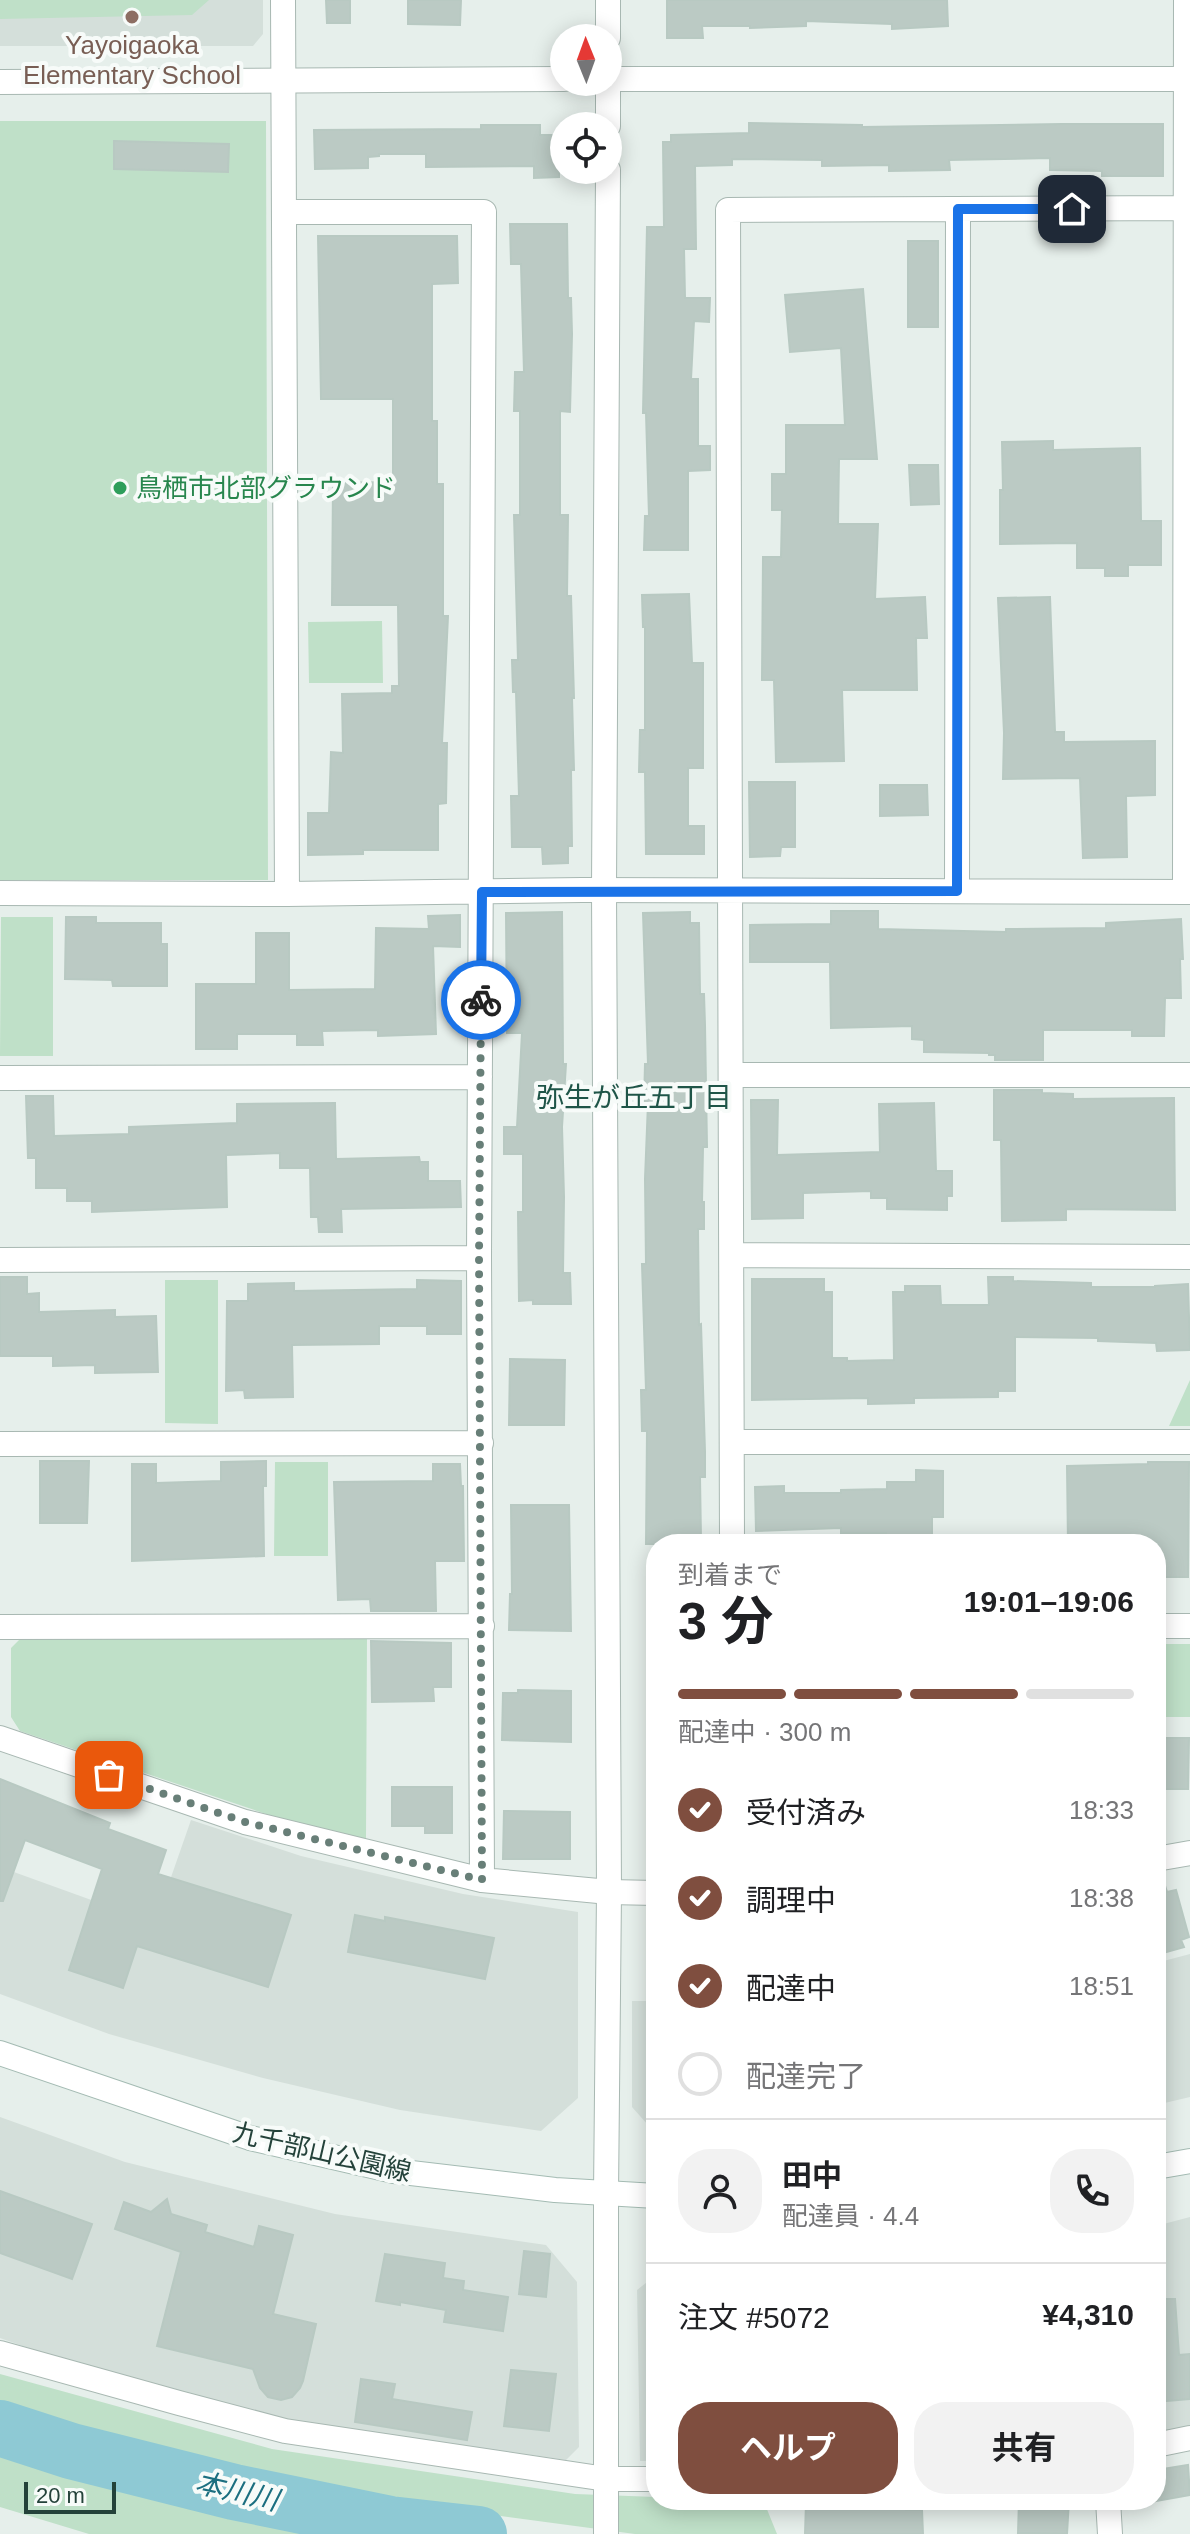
<!DOCTYPE html>
<html lang="ja">
<meta charset="utf-8">
<style>
:root{--surface:#fff;--page:#f2f2f2;--text:#202124;--muted:#757577;--line:#e0e0e0;--accent:#7f4e3f}
body{margin:0;font-family:Arial,"Noto Sans JP",sans-serif;background:var(--page);color:var(--text);height:100vh;display:flex;flex-direction:column;font-size:30px;white-space:nowrap}
*{box-sizing:border-box;margin:0}
p{font-size:26px;color:var(--muted)}
.icon{flex:none;width:44px;height:44px;fill:none;stroke:currentColor;stroke-width:2;stroke-linecap:round;stroke-linejoin:round}
.map{position:relative;flex:1;overflow:hidden}
.panel{position:absolute;left:646px;top:1534px;width:520px;height:976px;display:flex;flex-direction:column;background:var(--surface);border-radius:32px;box-shadow:0 4px 20px #0003}
.panel>*{flex:none}
.needle{width:52px;rotate:359deg}
.controls{position:absolute;left:550px;top:24px;display:grid;gap:16px}
.controls a{display:grid;place-items:center;width:72px;height:72px;border-radius:50%;background:var(--surface);box-shadow:0 4px 20px #0003;font-size:40px}
.scale{position:absolute;left:24px;bottom:20px;width:92px;box-sizing:border-box;padding-left:8px;border:4px solid #24423a;border-top:0;font-size:22px;line-height:28px;white-space:nowrap;color:#24423a;-webkit-text-stroke:6px #f7fbf9;paint-order:stroke}
.pin{position:absolute;display:grid;place-items:center;width:68px;height:68px;color:#fff;margin:-34px;border-radius:16px;box-shadow:0 4px 12px #0006}
.courier{position:absolute;display:grid;place-items:center;width:80px;height:80px;margin:-40px;border:6px solid #1a73e8;border-radius:50%;background:#fff;color:#222;box-shadow:0 2px 10px #0007}
.summary em{font-style:normal;font-weight:700}
.summary div{display:flex;flex-direction:column-reverse}
.summary{display:flex;align-items:center;justify-content:space-between;height:136px;padding:0 32px}
h1{font-size:52px;font-weight:700;line-height:60px}
.bar{display:grid;grid-template-columns:repeat(4,1fr);gap:12px 8px;align-content:center;height:96px;padding:0 32px}
.bar i{height:10px;border-radius:6px;background:var(--line)}
.bar .current{background:var(--accent)}
.bar p{grid-column:span 4}
.line{display:flex;align-items:center;gap:20px;padding:0 32px;border-top:2px solid var(--line)}
.line div{flex:1}
.round{display:grid;place-items:center;flex:none;width:84px;height:84px;border-radius:32px;background:var(--page)}
ol{padding:0 32px;list-style:none}
li{display:flex;align-items:center;gap:24px;height:88px}
li p{margin-inline-start:auto}
li .icon{padding:8px;border-radius:50%;background:var(--accent);color:#fff;stroke-width:4}
li:last-child{color:var(--muted)}
li i{width:44px;height:44px;border:4px solid var(--line);border-radius:50%}
.primary-button{display:flex;gap:16px;margin-top:auto;padding:16px 32px}
.primary-button a{flex:1;height:92px;border-radius:32px;background:var(--accent);color:#fff;font-size:32px;font-weight:700;line-height:92px;text-align:center}
.primary-button a+a{background:var(--page);color:var(--text)}
.map>svg:first-child{display:block}
.built{fill:#d4dfda}
.green{fill:#bfe0c8}
.lines{fill:none;stroke-linecap:round;stroke-linejoin:round}
.river{stroke:#8ec9d4;stroke-width:56}
.building{fill:#bbcac4;stroke:#b8c9c2;stroke-width:2}
.minor-casing{stroke:#a8b8b2;stroke-width:26}
.tertiary-casing{stroke:#a8b8b2;stroke-width:26}
.secondary-casing{stroke:#a4bbb3;stroke-width:26}
.minor{stroke:#fff;stroke-width:24}
.tertiary{stroke:#fff;stroke-width:24}
.secondary{stroke:#fff;stroke-width:24}
.done{stroke:#687f78;stroke-width:8;stroke-dasharray:0 14.4}
.route{stroke:#1a73e8;stroke-width:10}
.education-dot{fill:#8d6e63;stroke:#f7fbf9;stroke-width:3}
.leisure-dot{fill:#2e9e5b;stroke:#f7fbf9;stroke-width:3}
.labels{text-anchor:middle;stroke-width:8;stroke-linejoin:round;paint-order:stroke}
.education-label{font-size:26px;fill:#785e54;stroke:#f7fbf9}
.leisure-label{font-size:26px;fill:#27864d;stroke:#f7fbf9;text-anchor:start}
.street-label{font-size:26px;fill:#24423a;stroke:#f7fbf9}
.neighbourhood-label{font-size:28px;fill:#1f5548;stroke:#f7fbf9}
.water-label{font-size:28px;font-style:italic;fill:#1c6f80;stroke:#f7fbf9}
</style>
<div class="map">
<svg width="1190" height="2534" viewBox="0 0 1190 2534">
<rect width="100%" height="100%" fill="#e6efeb"/>
<!-- built -->
<path class="built" d="M 0,0 L 263,0 L 263,34 L 253,46 L 0,46 Z
M 191,1820 L 301,1856 L 463,1894 L 578,1912 L 578,2098 L 541,2131 L 400,2110 L 263,2078 L 109,2034 L 0,1994 L 0,1867 L 155,1923 Z
M 1190,1954 L 1190,2097 L 1156,2105 L 1156,1963 Z
M 632,2001 L 656,2001 L 656,2134 L 632,2107 Z
M 0,2117 L 125,2162 L 335,2214 L 546,2245 L 577,2282 L 579,2447 L 566,2460 L 298,2422 L 57,2358 L 0,2338 Z
M 1190,2217 L 1190,2426 L 1156,2433 L 1156,2226 Z
M 656,2275 L 656,2461 L 640,2461 L 637,2290 Z"/>
<!-- green -->
<path class="green" d="M 0,0 L 209,0 L 192,15 L 0,19 Z
M 0,121 L 266,121 L 268,880 L 0,880 Z
M 382,621 L 383,683 L 309,683 L 308,622 Z
M 1,917 L 53,917 L 53,1056 L 0,1056 Z
M 165,1280 L 218,1280 L 218,1424 L 165,1423 Z
M 1190,1380 L 1190,1426 L 1169,1426 Z
M 275,1462 L 328,1462 L 328,1556 L 274,1556 Z
M 21,1638 L 367,1638 L 366,1839 L 269,1815 L 20,1731 L 11,1717 L 11,1648 Z
M 1156,1644 L 1190,1644 L 1190,1717 L 1156,1717 Z
M 0,2374 L 272,2449 L 575,2494 L 656,2497 L 656,2500 L 764,2502 L 777,2534 L 635,2534 L 374,2499 L 139,2450 L 0,2401 Z
M 0,2443 L 138,2491 L 336,2534 L 89,2534 L 0,2507 Z"/>
<g class="lines">
<!-- river -->
<path class="river" d="M 0,2428 L 71,2451 L 234,2492 L 390,2524 L 479,2534"/>
</g>
<!-- building -->
<path class="building" d="M 326,0 L 350,0 L 350,23 L 327,23 Z
M 408,0 L 461,0 L 460,25 L 408,24 Z
M 667,0 L 947,0 L 948,26 L 892,29 L 892,24 L 806,21 L 806,26 L 750,28 L 750,26 L 702,26 L 703,38 L 667,38 Z
M 749,123 L 862,125 L 862,127 L 1062,124 L 1163,124 L 1163,176 L 1102,176 L 1102,171 L 1050,170 L 1050,158 L 949,160 L 950,170 L 889,171 L 889,165 L 822,166 L 822,160 L 732,159 L 732,165 L 695,166 L 696,249 L 684,249 L 685,298 L 710,298 L 709,322 L 694,321 L 691,379 L 698,379 L 698,446 L 710,446 L 710,470 L 688,471 L 688,550 L 644,550 L 645,516 L 649,516 L 646,413 L 643,413 L 647,227 L 664,227 L 663,142 L 671,142 L 671,135 L 749,133 Z
M 481,125 L 540,125 L 540,135 L 553,135 L 553,148 L 559,149 L 559,177 L 534,178 L 534,166 L 426,167 L 426,154 L 379,154 L 379,156 L 368,157 L 368,168 L 315,169 L 314,130 L 481,129 Z
M 114,141 L 229,144 L 228,172 L 114,169 Z
M 510,224 L 567,224 L 568,298 L 571,298 L 572,334 L 570,412 L 560,411 L 560,515 L 568,515 L 567,596 L 571,596 L 574,698 L 572,698 L 574,770 L 571,770 L 572,846 L 568,846 L 568,863 L 543,864 L 542,847 L 512,847 L 511,796 L 519,796 L 516,692 L 513,692 L 512,660 L 518,660 L 514,515 L 520,515 L 520,411 L 514,411 L 515,372 L 524,372 L 521,264 L 511,264 Z
M 318,236 L 457,236 L 458,283 L 432,284 L 432,421 L 437,421 L 437,484 L 443,484 L 443,616 L 448,616 L 442,743 L 447,743 L 446,803 L 438,804 L 438,850 L 363,850 L 363,854 L 308,855 L 308,813 L 329,813 L 331,752 L 343,753 L 342,694 L 392,693 L 392,686 L 399,686 L 398,605 L 332,605 L 333,483 L 393,482 L 393,399 L 321,399 Z
M 908,241 L 938,241 L 938,327 L 908,327 Z
M 863,289 L 877,459 L 839,459 L 838,524 L 878,524 L 875,599 L 925,597 L 927,638 L 916,638 L 917,690 L 842,690 L 844,761 L 776,762 L 774,680 L 762,680 L 763,557 L 781,557 L 782,510 L 772,510 L 772,474 L 786,474 L 786,425 L 845,425 L 841,348 L 790,352 L 785,295 Z
M 1053,441 L 1053,450 L 1140,448 L 1141,521 L 1161,521 L 1161,565 L 1128,565 L 1128,576 L 1105,576 L 1105,568 L 1077,568 L 1077,543 L 1000,544 L 1000,490 L 1003,490 L 1002,442 Z
M 909,465 L 938,465 L 939,504 L 911,505 Z
M 689,594 L 692,663 L 703,663 L 703,768 L 688,768 L 688,826 L 704,826 L 704,854 L 646,854 L 645,772 L 639,772 L 640,730 L 645,730 L 645,627 L 643,627 L 642,595 Z
M 1050,597 L 1055,732 L 1064,732 L 1064,742 L 1155,741 L 1155,795 L 1126,796 L 1127,857 L 1083,858 L 1080,778 L 1003,779 L 1004,733 L 998,598 Z
M 749,782 L 795,782 L 795,847 L 781,847 L 780,856 L 750,857 Z
M 880,785 L 927,785 L 928,815 L 880,816 Z
M 831,911 L 878,911 L 878,929 L 1006,932 L 1006,929 L 1106,928 L 1106,923 L 1181,919 L 1183,959 L 1180,959 L 1181,998 L 1165,998 L 1164,1036 L 1132,1036 L 1132,1030 L 1043,1030 L 1043,1060 L 995,1060 L 995,1055 L 989,1055 L 989,1053 L 924,1052 L 924,1040 L 912,1039 L 912,1026 L 831,1028 L 830,962 L 750,962 L 750,925 L 831,924 Z
M 562,912 L 563,1064 L 566,1064 L 562,1127 L 564,1197 L 563,1273 L 570,1273 L 571,1304 L 533,1304 L 533,1300 L 519,1301 L 518,1212 L 523,1212 L 523,1154 L 504,1154 L 504,1127 L 517,1127 L 522,1033 L 507,1033 L 506,913 Z
M 690,912 L 690,923 L 699,923 L 700,994 L 704,994 L 705,1025 L 707,1147 L 703,1147 L 702,1202 L 704,1202 L 704,1229 L 698,1229 L 699,1325 L 701,1324 L 705,1452 L 705,1477 L 700,1477 L 701,1539 L 687,1539 L 687,1544 L 646,1544 L 647,1431 L 642,1431 L 641,1390 L 646,1390 L 642,1264 L 646,1264 L 645,1179 L 648,1103 L 644,1103 L 645,1064 L 648,1064 L 643,913 Z
M 460,915 L 460,947 L 433,946 L 436,1034 L 378,1036 L 378,1030 L 322,1031 L 323,1045 L 297,1045 L 297,1034 L 237,1034 L 237,1049 L 196,1049 L 196,984 L 256,984 L 256,933 L 289,933 L 289,990 L 375,989 L 376,928 L 429,929 L 428,916 Z
M 66,917 L 96,917 L 96,923 L 161,923 L 161,944 L 167,944 L 167,986 L 113,986 L 112,980 L 65,979 Z
M 994,1090 L 1042,1090 L 1042,1093 L 1073,1094 L 1073,1099 L 1174,1098 L 1175,1210 L 1066,1209 L 1066,1220 L 1002,1221 L 1001,1140 L 994,1140 Z
M 26,1096 L 53,1096 L 54,1136 L 129,1134 L 129,1127 L 237,1123 L 237,1104 L 335,1103 L 336,1159 L 419,1157 L 420,1162 L 428,1162 L 428,1181 L 460,1181 L 461,1207 L 341,1209 L 342,1232 L 319,1232 L 318,1217 L 311,1217 L 310,1168 L 280,1168 L 280,1153 L 226,1155 L 227,1207 L 92,1212 L 92,1201 L 67,1201 L 67,1188 L 36,1188 L 36,1158 L 28,1158 Z
M 751,1100 L 778,1100 L 777,1155 L 880,1152 L 879,1104 L 934,1103 L 936,1171 L 952,1171 L 952,1196 L 947,1196 L 947,1210 L 887,1209 L 887,1198 L 871,1198 L 871,1191 L 803,1193 L 803,1218 L 752,1219 Z
M 0,1277 L 27,1277 L 27,1294 L 39,1293 L 39,1312 L 115,1310 L 115,1317 L 156,1316 L 158,1372 L 95,1373 L 95,1365 L 53,1366 L 53,1356 L 0,1356 Z
M 988,1277 L 1013,1277 L 1013,1281 L 1091,1283 L 1091,1287 L 1155,1287 L 1155,1286 L 1188,1284 L 1190,1350 L 1157,1351 L 1156,1343 L 1098,1341 L 1098,1338 L 1015,1337 L 1015,1391 L 998,1391 L 998,1397 L 914,1398 L 914,1403 L 868,1404 L 868,1398 L 752,1400 L 752,1279 L 824,1279 L 824,1292 L 832,1292 L 832,1358 L 847,1358 L 847,1361 L 894,1360 L 893,1292 L 905,1292 L 905,1286 L 940,1286 L 941,1305 L 989,1305 Z
M 417,1280 L 461,1281 L 461,1334 L 427,1334 L 427,1326 L 379,1326 L 379,1344 L 292,1345 L 293,1397 L 245,1398 L 244,1390 L 226,1391 L 227,1301 L 248,1301 L 248,1284 L 294,1283 L 294,1291 L 417,1289 Z
M 510,1359 L 565,1360 L 564,1425 L 509,1425 Z
M 40,1461 L 89,1461 L 87,1523 L 40,1523 Z
M 266,1461 L 266,1486 L 263,1486 L 264,1556 L 132,1561 L 132,1464 L 156,1464 L 156,1483 L 221,1481 L 221,1462 Z
M 1148,1462 L 1189,1462 L 1188,1577 L 1156,1577 L 1156,1544 L 1068,1544 L 1067,1466 L 1148,1464 Z
M 433,1464 L 460,1464 L 461,1486 L 463,1486 L 464,1561 L 435,1561 L 436,1611 L 371,1611 L 370,1599 L 338,1600 L 334,1482 L 433,1481 Z
M 916,1470 L 943,1471 L 943,1517 L 932,1517 L 932,1544 L 886,1544 L 886,1533 L 841,1533 L 841,1528 L 756,1531 L 755,1487 L 784,1486 L 784,1493 L 841,1493 L 841,1490 L 887,1489 L 887,1482 L 916,1482 Z
M 511,1505 L 569,1505 L 571,1631 L 509,1630 L 510,1594 L 512,1594 Z
M 371,1641 L 451,1643 L 451,1687 L 433,1687 L 434,1701 L 372,1702 Z
M 518,1690 L 571,1691 L 571,1742 L 502,1740 L 503,1693 L 518,1693 Z
M 1156,1738 L 1189,1738 L 1188,1789 L 1156,1789 Z
M 0,1779 L 110,1823 L 108,1829 L 166,1850 L 158,1874 L 291,1915 L 268,1987 L 137,1946 L 123,1988 L 69,1970 L 102,1869 L 25,1840 L 3,1901 L 0,1901 Z
M 392,1787 L 452,1787 L 452,1833 L 425,1833 L 425,1826 L 392,1826 Z
M 504,1811 L 570,1812 L 570,1859 L 503,1859 Z
M 1162,1876 L 1167,1892 L 1176,1890 L 1189,1937 L 1181,1940 L 1184,1947 L 1156,1955 L 1156,1877 Z
M 355,1915 L 385,1921 L 385,1917 L 494,1938 L 485,1979 L 348,1952 Z
M 0,2191 L 92,2224 L 72,2279 L 0,2253 Z
M 167,2199 L 171,2214 L 207,2225 L 205,2232 L 254,2247 L 259,2226 L 293,2235 L 273,2314 L 316,2324 L 303,2381 L 300,2388 L 292,2397 L 281,2400 L 268,2397 L 260,2388 L 253,2369 L 157,2346 L 181,2252 L 115,2229 L 124,2202 L 151,2212 Z
M 524,2251 L 550,2254 L 546,2297 L 519,2294 Z
M 385,2254 L 445,2263 L 443,2278 L 464,2281 L 463,2290 L 508,2297 L 503,2331 L 444,2322 L 446,2310 L 400,2302 L 400,2305 L 376,2301 Z
M 1156,2299 L 1175,2299 L 1179,2355 L 1190,2354 L 1190,2399 L 1156,2402 Z
M 511,2370 L 556,2374 L 549,2431 L 504,2426 Z
M 361,2379 L 395,2384 L 392,2399 L 472,2412 L 467,2440 L 355,2422 Z
M 1188,2465 L 1190,2495 L 1156,2501 L 1156,2470 Z
M 843,2500 L 906,2500 L 906,2510 L 922,2510 L 923,2534 L 805,2534 L 806,2503 L 843,2505 Z
M 1019,2500 L 1069,2500 L 1067,2534 L 1018,2533 Z"/>
<g class="lines">
<defs>
<path id="minor" d="M 283,0 L 287,894
M 284,212 L 484,212 L 479,1258 L 482,1880
M 957,891 L 958,209
M 1185,892 L 1186,0
M 0,893 L 287,894 L 582,890 L 1190,892
M 732,1075 L 1190,1075
M 0,1078 L 480,1077
M 732,1255 L 1190,1257
M 0,1260 L 479,1258
M 732,1442 L 1190,1442
M 0,1444 L 481,1443
M 732,1544 L 728,210 L 1186,208
M 1156,1626 L 1190,1626
M 0,1627 L 482,1626
M 0,1738 L 245,1822 L 482,1880 L 609,1892 L 656,1893
M 1156,1859 L 1190,1853
M 606,2194 L 606,2534
M 0,2353 L 179,2403 L 285,2431 L 606,2479 L 656,2479
M 1156,2445 L 1190,2438
M 1108,2500 L 1110,2534"/>
<path id="tertiary" d="M 608,38 L 608,0
M 608,79 L 1190,79
M 0,82 L 564,79
M 608,82 L 608,126
M 606,2194 L 609,1892 L 604,890 L 608,170"/>
<path id="secondary" d="M 0,2053 L 250,2138 L 394,2171 L 555,2190 L 656,2196
M 1156,2167 L 1190,2161"/>
</defs>
<!-- minor casing -->
<use href="#minor" class="minor-casing"/>
<!-- tertiary casing -->
<use href="#tertiary" class="tertiary-casing"/>
<!-- secondary casing -->
<use href="#secondary" class="secondary-casing"/>
<!-- minor -->
<use href="#minor" class="minor"/>
<!-- tertiary -->
<use href="#tertiary" class="tertiary"/>
<!-- secondary -->
<use href="#secondary" class="secondary"/>
</g>
<g class="lines">
<!-- done -->
<path class="done" d="M 109,1775 L 245,1822 L 482,1880 L 479,1258 L 481,1000"/>
<!-- route -->
<path class="route" d="M 481,1000 L 482,892 L 957,891 L 958,209 L 1072,209"/>
</g>
<!-- markers -->
<circle class="education-dot" cx="132" cy="17" r="8"/>
<circle class="leisure-dot" cx="120" cy="488" r="8"/>
<g class="labels">
<!-- education labels -->
<g class="education-label">
<text x="132" y="54">Yayoigaoka<tspan x="132" dy="30">Elementary School</tspan></text>
</g>
<!-- leisure labels -->
<g class="leisure-label">
<text x="136" y="497">鳥栖市北部グラウンド</text>
</g>
<!-- street labels -->
<g class="street-label">
<text transform="translate(322 2152) rotate(13)" y="9">九千部山公園線</text>
</g>
<!-- neighbourhood labels -->
<g class="neighbourhood-label">
<text x="634" y="1107">弥生が丘五丁目</text>
</g>
<!-- water labels -->
<g class="water-label">
<text transform="translate(237 2491) rotate(13)" y="10">本川川</text>
</g>
</g>
</svg>
<div class="controls">
<a><svg class="needle" viewBox="-14 -14 28 28"><path d="M0-13l5 13h-10z" fill="#e53935"/><path d="M0 13l5-13h-10z" fill="#757577"/></svg></a>
<a><svg class="icon" aria-label="locate" viewBox="0 0 24 24"><circle cx="12" cy="12" r="6"/><path d="M12 2v4M12 18v4M2 12h4M18 12h4"/></svg></a>
</div>
<div class="scale">20 m</div>
<div class="pin" style="left:109px;top:1775px;background:#ea580c"><svg class="icon" aria-label="bag" viewBox="0 0 24 24"><path d="M5 8h14l-1 12H6zM9 8a3 3 0 0 1 6 0"/></svg></div>
<div class="pin" style="left:1072px;top:209px;background:#1f2937"><svg class="icon" aria-label="home" viewBox="0 0 24 24"><path d="M3 11l9-7 9 7M6 9v11h12V9"/></svg></div>
<div class="courier" style="left:481px;top:1000px"><svg class="icon" aria-label="bike" viewBox="0 0 24 24"><circle cx="6" cy="16" r="4"/><circle cx="18" cy="16" r="4"/><path d="M6 16l4-8h5l3 8M10 8l3 8H6M13 5h3"/></svg></div>
<section class="panel">
<div class="summary"><div><h1>3 分</h1><p>到着まで</p></div><em>19:01–19:06</em></div>
<div class="bar"><i class="current"></i><i class="current"></i><i class="current"></i><i></i><p>配達中 · 300 m</p></div>
<ol>
<li><svg class="icon" aria-label="check" viewBox="0 0 24 24"><path d="M5 12l5 5 9-10"/></svg>受付済み<p>18:33</p></li>
<li><svg class="icon" aria-label="check" viewBox="0 0 24 24"><path d="M5 12l5 5 9-10"/></svg>調理中<p>18:38</p></li>
<li><svg class="icon" aria-label="check" viewBox="0 0 24 24"><path d="M5 12l5 5 9-10"/></svg>配達中<p>18:51</p></li>
<li><i></i>配達完了</li>
</ol>
<div class="line" style="height:144px"><a class="round"><svg class="icon" aria-label="person" viewBox="0 0 24 24"><circle cx="12" cy="8" r="4"/><path d="M4 21q1-7 8-7t8 7"/></svg></a><div><b>田中</b><p>配達員 · 4.4</p></div><a class="round"><svg class="icon" aria-label="phone" viewBox="0 0 24 24"><path d="M5 4h4l2 5-3 2q2 4 5 5l2-3 5 2v4C11 20 4 13 5 4z"/></svg></a></div>
<div class="line" style="height:104px"><div>注文 #5072</div><b>¥4,310</b></div>
<div class="primary-button"><a>ヘルプ</a><a>共有</a></div>
</section>
</div>
